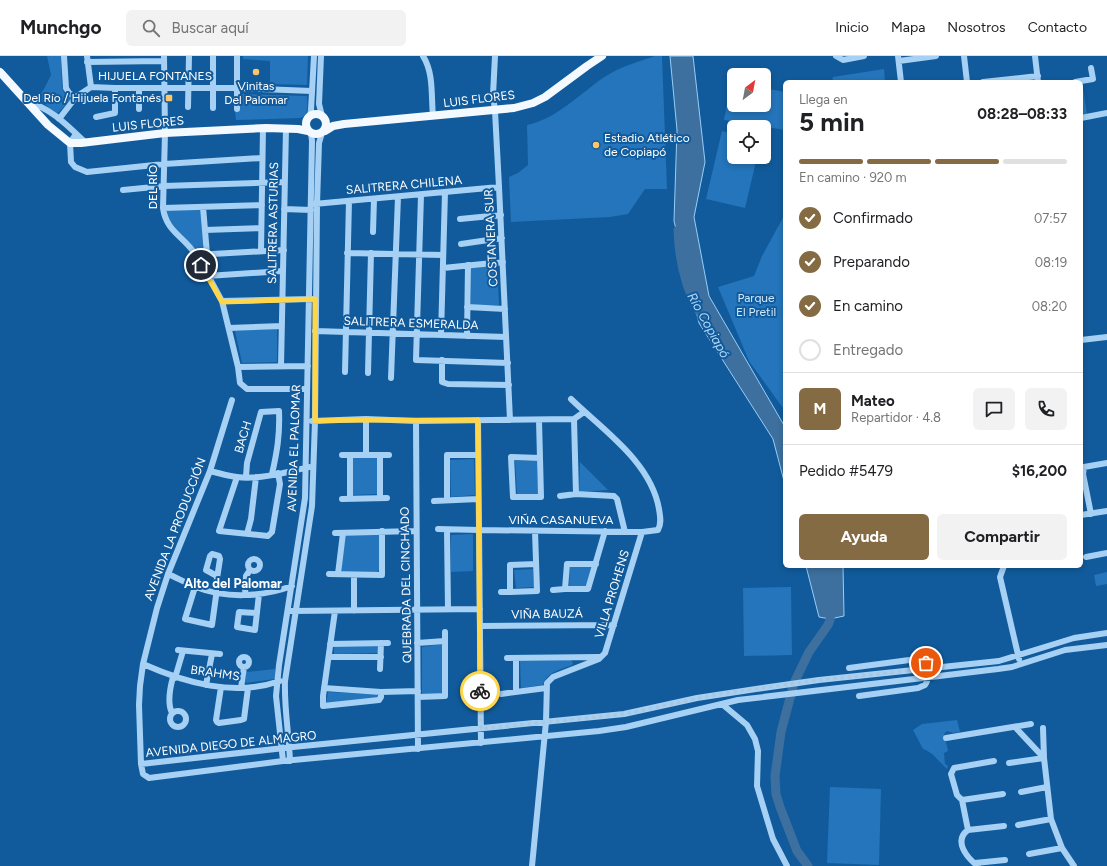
<!DOCTYPE html>
<html lang="es">
<meta charset="utf-8">
<style>
:root{--surface:#fff;--page:#f2f2f2;--text:#202124;--muted:#757577;--line:#e0e0e0;--accent:#846b43}
body{margin:0;font-family:Figtree,sans-serif;background:var(--page);color:var(--text);height:100vh;display:flex;flex-direction:column;font-size:15px;white-space:nowrap}
*{box-sizing:border-box;margin:0}
p{font-size:13px;color:var(--muted)}
.icon{flex:none;width:22px;height:22px;fill:none;stroke:currentColor;stroke-width:2;stroke-linecap:round;stroke-linejoin:round}
.map{position:relative;flex:1;overflow:hidden}
.sheet{position:absolute;left:783px;top:24px;width:300px;height:488px;display:flex;flex-direction:column;background:var(--surface);border-radius:6px;box-shadow:0 2px 6px #0003}
.sheet>*{flex:none}
.needle{width:26px;rotate:32deg}
.tools{position:absolute;left:727px;top:12px;display:grid;gap:8px}
.tools a{display:grid;place-items:center;width:44px;height:44px;border-radius:6px;background:var(--surface);box-shadow:0 2px 6px #0003;font-size:20px}
.pin{position:absolute;display:grid;place-items:center;width:34px;height:34px;color:#fff;margin:-17px;border:2px solid #fff;border-radius:50%;box-shadow:0 1px 4px #0007}
.courier{position:absolute;display:grid;place-items:center;width:40px;height:40px;margin:-20px;border:3px solid #ffd54a;border-radius:50%;background:#fff;color:#222;box-shadow:0 1px 5px #0007}
.overview em{font-style:normal;font-weight:700}
.overview div{display:flex;flex-direction:column-reverse}
.overview{display:flex;align-items:center;justify-content:space-between;height:68px;padding:0 16px}
h1{font-size:26px;font-weight:700;line-height:30px}
.bar{display:grid;grid-template-columns:repeat(4,1fr);gap:6px 4px;align-content:center;height:48px;padding:0 16px}
.bar i{height:5px;border-radius:3px;background:var(--line)}
.bar .current{background:var(--accent)}
.bar p{grid-column:span 4}
.line{display:flex;align-items:center;gap:10px;padding:0 16px;border-top:1px solid var(--line)}
.line div{flex:1}
.round{display:grid;place-items:center;flex:none;width:42px;height:42px;border-radius:6px;background:var(--page)}
ol{padding:0 16px;list-style:none}
li{display:flex;align-items:center;gap:12px;height:44px}
li p{margin-inline-start:auto}
li .icon{padding:4px;border-radius:50%;background:var(--accent);color:#fff;stroke-width:4}
li:last-child{color:var(--muted)}
li i{width:22px;height:22px;border:2px solid var(--line);border-radius:50%}
.action{display:flex;gap:8px;margin-top:auto;padding:8px 16px}
.action a{flex:1;height:46px;border-radius:6px;background:var(--accent);color:#fff;font-size:16px;font-weight:700;line-height:46px;text-align:center}
.action a+a{background:var(--page);color:var(--text)}
header{display:flex;align-items:center;gap:24px;box-sizing:border-box;height:56px;padding:0 20px;background:var(--surface);border-bottom:1px solid var(--line)}
header strong{font-size:19px}
nav{display:flex;gap:22px;margin-inline-start:auto;font-size:14px}
.search{width:280px;height:36px;background:var(--page);display:flex;align-items:center;gap:10px;box-sizing:border-box;padding:0 14px;border-radius:6px;color:var(--muted);font-size:15px}
.map>svg:first-child{display:block}
.green{fill:#2475bb}
.water{fill:#3d709f;stroke:#98cdf8}
.lines{fill:none;stroke-linecap:round;stroke-linejoin:round}
.river{stroke:#3d709f;stroke-width:9}
.minor{stroke:#a6d1f4;stroke-width:6}
.major{stroke:#f3f9ff;stroke-width:8}
.done{stroke:#acc6dc;stroke-width:4;stroke-dasharray:0 7.2}
.route{stroke:#ffd54a;stroke-width:5}
.poi-dot{fill:#ffc669;stroke:#115b9c;stroke-width:1.5}
.labels{text-anchor:middle;stroke-width:4;stroke-linejoin:round;paint-order:stroke}
.street-label{font-size:12px;fill:#fff;stroke:#115b9c}
.poi-label{font-size:12px;fill:#fff;stroke:#115b9c}
.park-label{font-size:12px;fill:#cfe8fe;stroke:#115b9c}
.water-label{font-size:13px;font-style:italic;fill:#b3dafb;stroke:#115b9c}
.neighbourhood-label{font-size:13px;font-weight:bold;fill:#fff;stroke:#115b9c}
</style>
<header>
<strong>Munchgo</strong>
<div class="search"><svg class="icon" aria-label="search" viewBox="0 0 24 24"><circle cx="10" cy="10" r="6"/><path d="M15 15l6 6"/></svg>Buscar aquí</div>
<nav><a>Inicio</a><a>Mapa</a><a>Nosotros</a><a>Contacto</a></nav>
</header>
<div class="map">
<svg width="1107" height="810" viewBox="0 0 1107 810">
<rect width="100%" height="100%" fill="#115b9c"/>
<!-- green -->
<path class="green" d="M 47,0 L 61,0 L 62,30 L 64,37 L 72,42 L 57,58 L 37,42 L 44,33 L 51,19 Z
M 243,0 L 308,0 L 307,29 L 270,28 L 270,5 L 243,3 Z
M 655,0 L 662,0 L 667,133 L 645,133 L 628,158 L 610,161 L 511,166 L 509,121 L 518,117 L 528,109 L 527,69 C 556,63 580,38 603,22 C 619,11 637,6 655,0 Z
M 884,13 L 885,26 L 832,26 L 833,21 Z
M 731,26 L 734,27 L 734,49 L 764,49 L 764,32 L 785,36 L 785,74 L 724,64 Z
M 1081,26 L 1082,26 L 1087,58 L 1081,59 Z
M 240,38 L 307,40 C 307,47 310,60 300,62 L 236,64 L 235,56 L 239,55 Z
M 722,75 L 734,78 L 734,101 L 757,101 L 745,152 L 706,143 Z
M 201,153 L 205,195 L 197,196 L 167,162 L 167,154 Z
M 785,158 L 785,355 L 749,305 L 718,231 L 754,220 L 762,200 Z
M 497,209 L 499,249 L 471,249 L 471,212 Z
M 277,273 L 277,306 L 242,307 L 235,275 Z
M 377,401 L 377,438 L 353,439 L 353,402 Z
M 474,403 L 475,439 L 451,441 L 450,404 Z
M 515,405 L 537,405 L 538,438 L 517,438 Z
M 580,406 L 608,434 L 579,436 Z
M 348,478 L 379,478 L 379,514 L 377,516 L 343,516 L 341,513 L 345,480 Z
M 473,478 L 473,515 L 451,516 L 451,479 Z
M 570,511 L 592,511 L 586,531 L 569,531 Z
M 533,513 L 534,531 L 516,532 L 514,514 Z
M 1107,516 L 1107,528 L 1096,530 L 1094,519 Z
M 791,531 L 792,599 L 744,600 L 743,532 Z
M 442,588 L 443,637 L 422,638 L 422,591 Z
M 334,590 L 379,590 L 379,597 L 334,598 Z
M 571,604 L 573,607 L 572,609 C 560,614 547,616 543,629 L 521,632 L 520,605 Z
M 275,613 L 275,623 L 245,627 L 246,616 Z
M 328,636 L 376,638 L 379,640 L 377,642 L 326,647 Z
M 957,664 L 960,676 L 953,677 L 947,675 L 944,678 L 948,695 L 944,697 L 945,708 L 948,710 L 947,713 C 939,706 933,696 923,693 L 913,674 L 922,668 Z
M 830,731 L 881,733 L 879,809 L 827,807 Z"/>
<!-- water -->
<path class="water" d="M 670,0 L 693,0 L 705,106 L 694,161 L 709,240 L 785,371 L 785,429 L 773,383 L 699,267 L 674,165 L 677,74 Z
M 806,510 L 843,510 L 844,560 L 830,563 L 819,561 Z"/>
<g class="lines">
<!-- river -->
<path class="river" d="M 678,174 C 679,202 685,231 699,255
M 808,810 L 797,795 L 780,751 L 776,738 L 775,720 L 781,676 L 794,627 L 809,596 L 828,569 L 830,564 L 831,551"/>
<!-- minor -->
<path class="minor" d="M 64,0 L 66,32 L 69,37 L 76,41
M 87,0 L 91,31
M 164,0 L 165,77 L 163,152 C 166,174 181,179 193,195 C 204,210 213,229 222,245 L 312,243
M 321,0 L 319,48 L 322,60
M 423,0 C 434,17 431,41 433,60
M 495,0 L 493,39 L 495,55 L 499,131 L 510,364
M 836,0 L 843,4 L 864,0
M 898,0 L 901,26
M 964,0 L 967,26
M 1035,0 L 1038,26
M 899,5 L 936,0
M 87,6 L 163,5
M 983,26 L 1038,20
M 1075,26 L 1093,23 L 1091,12
M 27,46 C 50,51 69,71 86,87
M 188,51 L 189,0
M 213,52 L 213,0
M 139,53 L 139,32
M 237,53 L 237,0
M 310,60 L 311,54 L 314,0
M 96,61 L 115,57 L 115,32
M 1081,62 L 1107,57
M 59,63 L 76,41 L 91,31 L 115,32 L 237,32 L 312,35
M 76,78 L 70,87 L 71,106 L 75,111 L 87,116 L 164,108 L 262,102
M 123,134 L 164,130 L 284,126
M 421,139 L 416,304 L 508,307
M 314,148 L 499,131
M 203,151 L 207,198
M 163,152 L 262,149
M 284,153 L 311,154
M 460,163 L 501,159
M 205,174 L 261,172
M 373,176 L 374,143
M 461,188 L 502,182
M 261,195 L 263,72
M 347,197 L 443,199
M 195,199 L 284,194
M 443,212 L 503,206
M 207,220 L 283,215
M 222,245 L 238,311 L 240,327 L 247,333 L 307,333
M 467,251 L 505,253
M 229,272 L 282,270
M 315,275 L 506,281
M 441,279 L 445,136
M 467,280 L 468,209
M 1081,284 L 1107,281
M 442,304 L 442,326 L 448,328 L 509,329
M 281,310 L 286,72
M 238,311 L 308,310
M 345,316 L 349,145
M 368,317 L 371,197
M 391,322 L 398,141
M 232,344 L 210,415 L 168,518 L 157,552 L 143,608 L 140,630 L 139,649 L 141,708 L 143,718 L 149,722 L 283,705 L 599,675 L 626,671 L 738,644 L 998,613 L 1012,611 L 1065,594 L 1107,589
M 366,363 L 366,398
M 574,363 L 576,438 L 614,440 L 617,443 L 625,476
M 478,364 L 481,687
M 539,364 L 541,441 L 513,441 L 511,401 L 540,402
M 312,365 L 366,363 L 416,365 L 574,363 L 584,356
M 416,365 L 418,693
M 342,399 L 389,399
M 210,415 C 219,417 228,420 237,421 C 259,424 288,416 309,411
M 237,421 L 219,475 L 268,480 L 272,476 L 280,428 L 278,417
M 246,421 L 247,407 L 261,356 L 279,355 C 280,379 277,396 272,418
M 560,440 L 576,438
M 350,442 L 350,399
M 380,442 L 380,399
M 342,443 L 387,442
M 447,444 L 447,399 L 478,399
M 434,445 L 478,443
M 1091,458 L 1083,418 L 1084,411 L 1107,407
M 1081,459 L 1107,455
M 438,473 L 479,474 L 642,476 L 658,474 C 662,467 660,460 659,453 C 651,406 603,374 571,343
M 447,474 L 448,553
M 535,475 L 537,535 L 510,536 L 510,509 L 536,508
M 335,477 L 416,475
M 247,478 L 251,463 L 256,421
M 1086,501 L 1107,497
M248 509a6 6 0 1 1 12 0a6 6 0 1 1-12 0Z
M 596,508 L 567,508 L 565,533 L 588,533 L 605,475
M 1004,510 L 1000,521 L 1019,603
M 168,518 C 177,522 186,527 196,531 C 226,543 262,541 292,530
M 329,518 L 382,519 L 382,475
M 338,518 L 343,477
M 195,531 L 185,563 L 212,569 L 216,540 L 216,529 L 220,503 L 219,500 L 212,498 L 210,500 L 206,514 L 217,520
M 553,534 L 565,533
M 501,536 L 510,536
M 245,539 L 246,520 L 250,514
M 291,555 L 480,553
M 335,555 L 323,640 L 323,650 L 379,644 L 381,641 L 381,636
M 354,555 L 354,519
M 257,557 L 239,556 L 237,571 L 255,574 L 259,538
M 480,570 L 614,569
M 417,587 L 445,585
M 330,588 L 388,587
M 178,594 L 220,598
M 329,601 L 381,601
M239 606a5 5 0 1 1 10 0a5 5 0 1 1-10 0Z
M 507,602 L 599,601
M 516,602 L 516,636
M 143,608 C 186,627 234,641 280,625
M 849,612 L 917,603 C 919,603 922,604 923,605 C 930,609 929,624 925,629 L 918,632 L 859,640
M 380,613 L 381,587
M 175,622 L 183,595
M 206,629 L 212,598
M 221,631 L 216,664 L 217,666 L 219,667 L 241,664 L 244,663 L 248,632
M 241,632 L 244,611
M 324,632 L 381,636 L 418,635
M 501,638 L 546,632
M 418,641 L 445,640 L 445,576
M 722,648 L 747,669 L 755,683 L 758,695 L 757,730 L 773,783 L 787,810
M170 663a8 8 0 1 1 16 0a8 8 0 1 1-16 0Z
M 172,657 C 167,647 170,632 173,621
M 1015,671 L 1044,702 L 1051,763 L 1062,792 L 1074,810
M 946,682 L 1031,668
M 283,705 L 276,640 L 279,609 L 305,442 L 312,85 L 311,77
M 290,705 C 289,678 284,652 285,625 L 312,450 L 315,365 L 317,148 L 319,87 L 322,77
M 994,705 L 954,712 L 951,718 L 957,739 L 962,744 L 1003,738
M 1009,707 L 1044,702 L 1043,672
M 141,708 L 293,691 L 624,658 L 697,642 L 756,633 L 819,624 L 999,605 L 1074,582 L 1107,577
M 1021,736 L 1047,731
M 962,744 L 968,774
M 1018,769 L 1051,763
M 1029,798 L 1062,792
M 975,807 L 1005,804
M 532,810 L 546,666 L 547,627 L 553,621 L 599,603 L 605,597 L 642,476
M 978,810 C 967,802 953,785 968,774 L 1004,770"/>
<!-- major -->
<path class="major" d="M 0,16 L 48,69 L 70,87 L 81,87 L 165,77 L 266,72 L 298,73 L 308,75
M306 68a10 10 0 1 1 20 0a10 10 0 1 1-20 0Z
M 325,75 L 333,70 L 344,68 L 514,52 L 533,47 L 545,41 L 587,10 L 602,0"/>
</g>
<g class="lines">
<!-- done -->
<path class="done" d="M 480,635 L 481,673 L 624,658 L 719,638 L 819,624 L 927,613 L 926,607"/>
<!-- route -->
<path class="route" d="M 201,209 L 222,246 L 315,243 L 315,365 C 369,363 423,365 478,364 L 480,635"/>
</g>
<!-- markers -->
<g class="poi-dot">
<circle cx="256" cy="16" r="4"/>
<rect x="165" y="38" width="8" height="8" rx="2"/>
<circle cx="596" cy="89" r="4"/>
</g>
<g class="labels">
<!-- street labels -->
<g class="street-label">
<text x="155" y="24">HIJUELA FONTANES</text>
<text transform="translate(479 43) rotate(-7)" y="4">LUIS FLORES</text>
<text transform="translate(148 68) rotate(-6)" y="4">LUIS FLORES</text>
<text transform="translate(404 129) rotate(-5)" y="4">SALITRERA CHILENA</text>
<text transform="translate(153 131) rotate(-90)" y="4">DEL RÍO</text>
<text transform="translate(273 167) rotate(-89)" y="4">SALITRERA ASTURIAS</text>
<text transform="translate(491 182) rotate(-93)" y="4">COSTANERA SUR</text>
<text transform="translate(411 267) rotate(2)" y="4">SALITRERA ESMERALDA</text>
<text transform="translate(243 381) rotate(-74)" y="4">BACH</text>
<text transform="translate(294 392) rotate(-88)" y="4">AVENIDA EL PALOMAR</text>
<text x="561" y="468">VIÑA CASANUEVA</text>
<text transform="translate(175 473) rotate(-69)" y="4">AVENIDA LA PRODUCCIÓN</text>
<text transform="translate(406 529) rotate(-91)" y="4">QUEBRADA DEL CINCHADO</text>
<text transform="translate(612 538) rotate(-73)" y="4">VILLA PROHENS</text>
<text transform="translate(547 558) rotate(-1)" y="4">VIÑA BAUZÁ</text>
<text transform="translate(215 617) rotate(8)" y="4">BRAHMS</text>
<text transform="translate(231 688) rotate(-6)" y="4">AVENIDA DIEGO DE ALMAGRO</text>
</g>
<!-- poi labels -->
<g class="poi-label">
<text x="256" y="34">Vinitas<tspan x="256" dy="14">Del Palomar</tspan></text>
<text x="161" y="46" text-anchor="end">Del Río / Hijuela Fontanés</text>
<text x="604" y="86" text-anchor="start">Estadio Atlético<tspan x="604" dy="14">de Copiapó</tspan></text>
</g>
<!-- park labels -->
<g class="park-label">
<text x="756" y="246">Parque<tspan x="756" dy="14">El Pretil</tspan></text>
</g>
<!-- water labels -->
<g class="water-label">
<text transform="translate(709 269) rotate(61)" y="5">Río Copiapó</text>
</g>
<!-- neighbourhood labels -->
<g class="neighbourhood-label">
<text x="233" y="532">Alto del Palomar</text>
</g>
</g>
</svg>
<div class="tools">
<a><svg class="needle" viewBox="-14 -14 28 28"><path d="M0-13l5 13h-10z" fill="#e53935"/><path d="M0 13l5-13h-10z" fill="#757577"/></svg></a>
<a><svg class="icon" aria-label="locate" viewBox="0 0 24 24"><circle cx="12" cy="12" r="6"/><path d="M12 2v4M12 18v4M2 12h4M18 12h4"/></svg></a>
</div>
<div class="pin" style="left:926px;top:607px;background:#ea580c"><svg class="icon" aria-label="bag" viewBox="0 0 24 24"><path d="M5 8h14l-1 12H6zM9 8a3 3 0 0 1 6 0"/></svg></div>
<div class="pin" style="left:201px;top:209px;background:#1f2937"><svg class="icon" aria-label="home" viewBox="0 0 24 24"><path d="M3 11l9-7 9 7M6 9v11h12V9"/></svg></div>
<div class="courier" style="left:480px;top:635px"><svg class="icon" aria-label="bike" viewBox="0 0 24 24"><circle cx="6" cy="16" r="4"/><circle cx="18" cy="16" r="4"/><path d="M6 16l4-8h5l3 8M10 8l3 8H6M13 5h3"/></svg></div>
<section class="sheet">
<div class="overview"><div><h1>5 min</h1><p>Llega en</p></div><em>08:28–08:33</em></div>
<div class="bar"><i class="current"></i><i class="current"></i><i class="current"></i><i></i><p>En camino · 920 m</p></div>
<ol>
<li><svg class="icon" aria-label="check" viewBox="0 0 24 24"><path d="M5 12l5 5 9-10"/></svg>Confirmado<p>07:57</p></li>
<li><svg class="icon" aria-label="check" viewBox="0 0 24 24"><path d="M5 12l5 5 9-10"/></svg>Preparando<p>08:19</p></li>
<li><svg class="icon" aria-label="check" viewBox="0 0 24 24"><path d="M5 12l5 5 9-10"/></svg>En camino<p>08:20</p></li>
<li><i></i>Entregado</li>
</ol>
<div class="line" style="height:72px"><b class="round" style="background:var(--accent);color:#fff">M</b><div><b>Mateo</b><p>Repartidor · 4.8</p></div><a class="round"><svg class="icon" aria-label="chat" viewBox="0 0 24 24"><path d="M4 5h16v11H9l-5 4z"/></svg></a><a class="round"><svg class="icon" aria-label="phone" viewBox="0 0 24 24"><path d="M5 4h4l2 5-3 2q2 4 5 5l2-3 5 2v4C11 20 4 13 5 4z"/></svg></a></div>
<div class="line" style="height:52px"><div>Pedido #5479</div><b>$16,200</b></div>
<div class="action"><a>Ayuda</a><a>Compartir</a></div>
</section>
</div>
